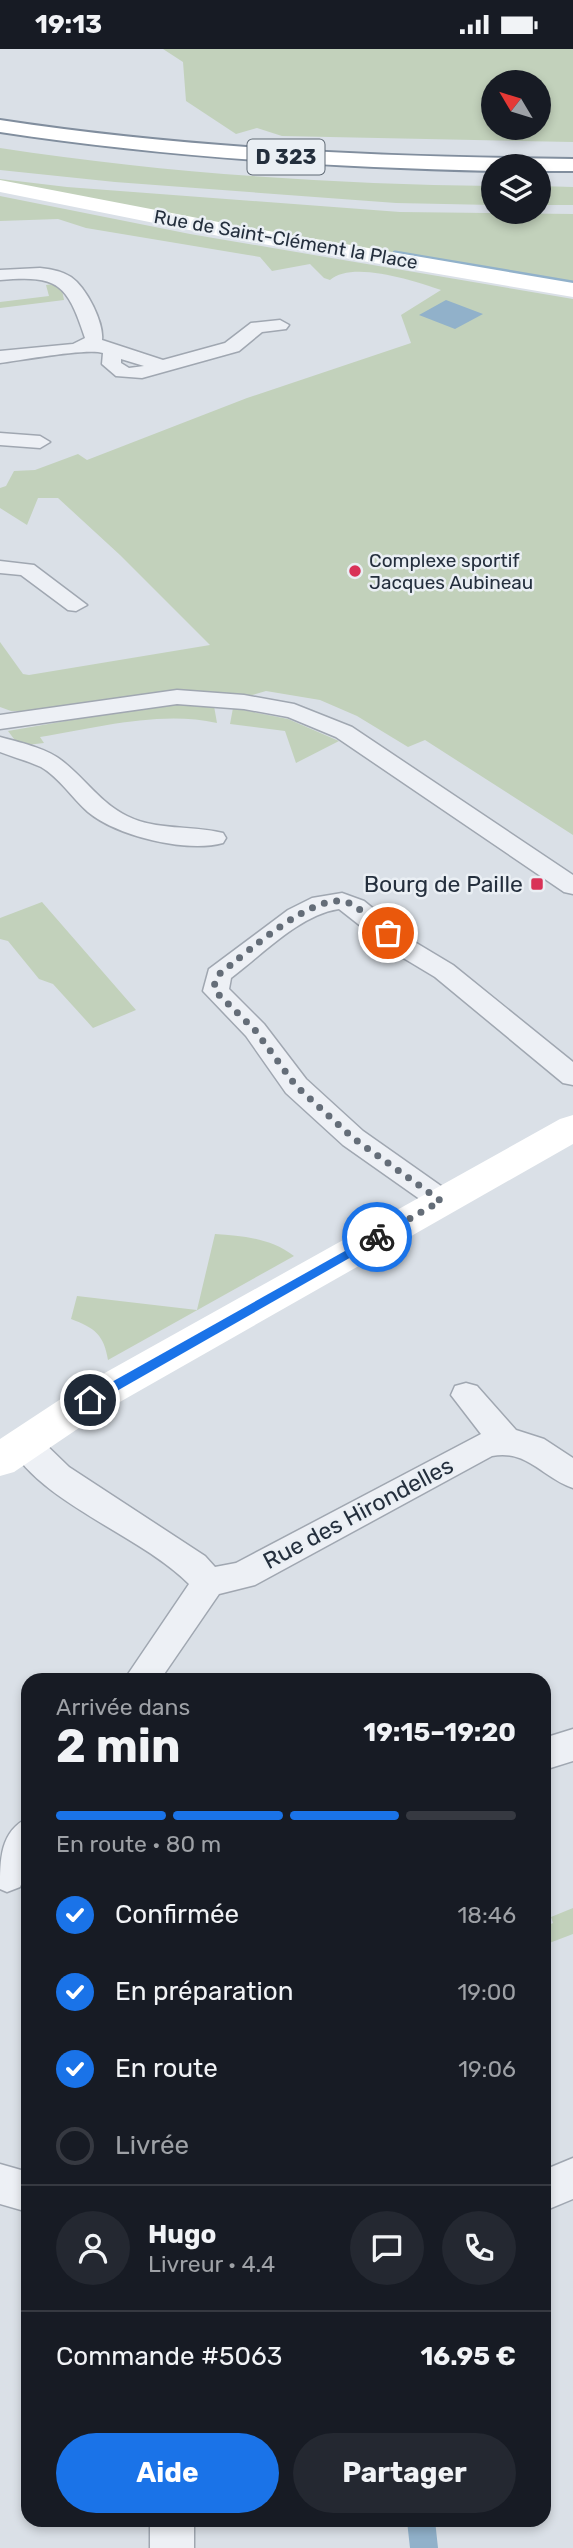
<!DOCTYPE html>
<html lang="fr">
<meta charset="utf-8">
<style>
:root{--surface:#171b24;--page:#242831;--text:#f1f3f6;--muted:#9ea1a6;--line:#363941;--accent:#1a73e8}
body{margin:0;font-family:Rubik,sans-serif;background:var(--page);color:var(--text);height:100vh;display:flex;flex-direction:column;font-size:26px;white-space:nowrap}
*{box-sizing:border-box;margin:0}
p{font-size:23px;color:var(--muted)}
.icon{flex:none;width:38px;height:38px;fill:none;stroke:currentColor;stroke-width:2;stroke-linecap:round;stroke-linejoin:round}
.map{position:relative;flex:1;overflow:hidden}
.details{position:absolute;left:21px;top:1624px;width:530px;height:854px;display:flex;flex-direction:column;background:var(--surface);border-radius:21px;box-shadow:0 4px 10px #0003}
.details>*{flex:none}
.needle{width:46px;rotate:308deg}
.buttons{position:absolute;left:481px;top:21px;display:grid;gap:14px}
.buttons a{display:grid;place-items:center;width:70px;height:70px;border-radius:50%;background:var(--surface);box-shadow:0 4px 10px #0003;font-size:35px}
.pin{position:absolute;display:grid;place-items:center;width:60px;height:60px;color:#fff;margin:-30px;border:4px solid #fff;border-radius:50%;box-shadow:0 2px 7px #0007}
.courier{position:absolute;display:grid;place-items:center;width:70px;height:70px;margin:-35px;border:5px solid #1a73e8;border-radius:50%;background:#fff;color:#222;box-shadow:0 2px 9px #0007}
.headline em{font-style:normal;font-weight:700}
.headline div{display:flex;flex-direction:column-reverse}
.headline{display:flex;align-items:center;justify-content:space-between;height:119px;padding:0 35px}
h1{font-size:46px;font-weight:700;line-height:52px}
.bar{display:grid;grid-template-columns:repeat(4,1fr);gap:10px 7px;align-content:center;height:84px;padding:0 35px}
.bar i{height:9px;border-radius:5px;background:var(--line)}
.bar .on{background:var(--accent)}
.bar p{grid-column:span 4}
.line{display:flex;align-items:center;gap:18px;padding:0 35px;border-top:2px solid var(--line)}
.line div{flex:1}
.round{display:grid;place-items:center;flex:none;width:74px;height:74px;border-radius:37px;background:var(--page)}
ol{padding:0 35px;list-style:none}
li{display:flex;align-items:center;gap:21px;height:77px}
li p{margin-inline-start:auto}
li .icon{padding:7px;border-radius:50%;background:var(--accent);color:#fff;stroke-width:4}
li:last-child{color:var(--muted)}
li i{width:38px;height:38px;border:4px solid var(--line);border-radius:50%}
.cta{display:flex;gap:14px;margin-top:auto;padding:14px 35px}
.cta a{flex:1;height:80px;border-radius:42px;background:var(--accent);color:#fff;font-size:28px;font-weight:700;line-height:80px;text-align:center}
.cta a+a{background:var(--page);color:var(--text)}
.status{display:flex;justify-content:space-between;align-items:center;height:49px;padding:0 35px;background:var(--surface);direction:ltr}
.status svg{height:19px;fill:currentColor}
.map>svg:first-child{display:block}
.green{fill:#c2d1bb;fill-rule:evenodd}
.water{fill:#91b1ca}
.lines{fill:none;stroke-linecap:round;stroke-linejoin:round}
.stream{stroke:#91b1ca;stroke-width:5}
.street-casing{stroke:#a0a7b1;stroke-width:3}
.highway-casing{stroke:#818e9e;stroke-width:4}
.street{fill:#edf0f5;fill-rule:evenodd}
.secondary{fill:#fff;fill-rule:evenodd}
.highway{fill:#fff;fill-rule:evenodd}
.route{fill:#1a73e8}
.done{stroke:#646d78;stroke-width:7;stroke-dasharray:0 12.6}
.poi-dot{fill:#d93257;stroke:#eaeff4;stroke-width:2.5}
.labels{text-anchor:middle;stroke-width:5;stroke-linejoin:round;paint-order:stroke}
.far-street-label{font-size:19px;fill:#242f3d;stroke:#eaeff4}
.far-poi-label{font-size:19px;fill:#242f3d;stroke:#eaeff4;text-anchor:start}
.shield{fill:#eaeff4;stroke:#5f6974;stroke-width:2}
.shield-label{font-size:21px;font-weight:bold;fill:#242f3d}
.poi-label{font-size:23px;fill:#242f3d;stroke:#eaeff4;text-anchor:end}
.street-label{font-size:23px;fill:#242f3d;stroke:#eaeff4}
</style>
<div class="status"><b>19:13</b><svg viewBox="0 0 49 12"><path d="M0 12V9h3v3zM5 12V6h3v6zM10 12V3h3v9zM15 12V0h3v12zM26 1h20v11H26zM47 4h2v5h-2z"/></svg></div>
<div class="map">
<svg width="573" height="2499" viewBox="0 0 573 2499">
<rect width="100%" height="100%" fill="#dae0e7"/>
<!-- green -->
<path class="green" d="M 163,0 L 573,0 L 573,93 L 282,87 L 257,79 L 236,85 L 186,52 L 183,13 ZM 494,33 L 539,33 L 539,79 L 494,79 Z
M 0,99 C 163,124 328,135 493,137 L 493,156 L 396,154 L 115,133 L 0,121 Z
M 0,130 L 67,138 L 400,163 L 573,165 L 573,237 L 320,194 L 0,134 Z
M 539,137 L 573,138 L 573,156 L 539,156 Z
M 0,147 L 190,185 L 573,250 L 573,786 L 425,691 L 408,698 L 357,667 L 320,651 L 266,642 L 249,647 L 180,642 L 33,662 L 11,662 L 0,658 L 0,593 L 23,625 L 29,626 L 210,596 L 120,506 L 58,449 L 38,449 L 27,476 L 0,459 L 0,439 L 6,437 L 14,422 L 35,421 L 78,405 L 87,411 L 247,349 L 411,294 L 401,266 L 441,241 C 415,232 352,211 330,231 L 324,229 L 310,215 L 272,222 L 260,208 L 86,179 L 58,170 L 0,172 Z
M 55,235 L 62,241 L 64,251 L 0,259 L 0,253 L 49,247 L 46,236 Z
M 187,655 L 214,657 L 217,674 C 161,661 96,679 40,688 L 44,694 L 27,696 L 17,694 L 8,682 L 141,659 Z
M 233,659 L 288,670 L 339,692 L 296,714 L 285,682 L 230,675 Z
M 42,853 L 136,961 L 93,979 L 53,935 L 39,930 L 8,892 L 0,890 L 0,869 Z
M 215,1185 C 243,1187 271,1189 294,1207 L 108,1311 C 104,1286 95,1279 71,1270 L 77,1247 L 197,1261 Z
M 573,1859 L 573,1885 L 544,1896 L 544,1878 L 553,1874 L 551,1868 Z"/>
<!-- water -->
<path class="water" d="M 446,251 L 483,265 L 455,280 L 419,266 Z
M 435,2471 L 438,2499 L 410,2499 L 407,2472 Z"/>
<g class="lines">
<!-- stream -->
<path class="stream" d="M 395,204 L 573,234"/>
<defs>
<path id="street" d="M 40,219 C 50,220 62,222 71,228 C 87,239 104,274 102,291 L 163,311 L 225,294 L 251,274 L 280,271 L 289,276 L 286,280 L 262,283 L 239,302 L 142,329 L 116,327 L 102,315 L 103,304 C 87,299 23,311 0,314 L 0,302 L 73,295 L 85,289 C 67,234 58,226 0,231 L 0,221 ZM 121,310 L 144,317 L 129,319 L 121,314 Z
M 0,384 L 40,387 L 50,393 L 40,399 L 0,396 Z
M 0,512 L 34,516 L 87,556 L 76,562 L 68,561 L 21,526 L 0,524 Z
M 177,641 L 244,646 L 294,655 L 352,678 L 573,826 L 573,845 L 564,843 L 336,688 L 288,668 L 244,660 L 177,655 L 0,680 L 0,666 Z
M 0,688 C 18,693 46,699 61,711 C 84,728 100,754 127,767 C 157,782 191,776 223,784 L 226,789 L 223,794 C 186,804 117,787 88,763 C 73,750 59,728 41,718 C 28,712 13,708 0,703 Z
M 342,844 L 364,852 L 413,892 L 453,916 L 573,1013 L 573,1036 L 563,1034 L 435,928 L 395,904 L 339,860 C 299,866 262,906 231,929 L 229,940 L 264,975 L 306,1030 L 363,1082 L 451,1144 L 455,1151 L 451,1158 L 441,1161 L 431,1158 L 343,1096 L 286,1044 L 246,987 L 203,942 L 209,920 L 288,861 L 312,849 Z
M 466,1334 L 477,1337 L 516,1381 L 544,1390 L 573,1409 L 573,1439 C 543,1429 527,1400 492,1407 L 255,1536 L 219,1545 L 160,1631 L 124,1631 L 189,1535 C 142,1487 40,1454 9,1395 L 14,1386 L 25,1382 L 36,1386 L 69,1418 L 205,1507 L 215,1518 L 236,1514 L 481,1385 L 451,1346 L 455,1337 Z
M 573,1680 L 573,1712 L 544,1721 L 544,1689 Z
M 28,1769 L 28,1818 L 20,1838 L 7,1843 L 0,1840 C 0,1811 0,1782 28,1769 Z
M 573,2109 L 573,2150 L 544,2162 L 544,2121 Z
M 0,2115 L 28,2123 L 28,2163 L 0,2155 Z
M 150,2471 L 194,2471 L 194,2499 L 150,2499 Z"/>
<path id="highway" d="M 0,71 C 190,100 381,108 573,110 L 573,122 L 539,122 L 539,117 L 494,117 L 494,122 C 328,118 164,108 0,83 Z"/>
</defs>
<!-- street casing -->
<use href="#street" class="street-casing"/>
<!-- highway casing -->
<use href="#highway" class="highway-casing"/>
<!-- street -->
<use href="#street" class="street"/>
<!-- secondary -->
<path class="secondary" d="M 0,131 L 234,176 L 573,234 L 573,248 L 234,190 L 0,143 Z
M 573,1066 L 573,1095 L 104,1362 L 14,1423 L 0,1427 L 0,1390 L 76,1340 L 560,1070 Z"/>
<!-- highway -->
<use href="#highway" class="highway"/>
</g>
<!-- route -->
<path class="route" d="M 377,1184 L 381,1185 L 381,1191 L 94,1355 L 85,1355 L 85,1348 Z"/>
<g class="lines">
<!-- done -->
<path class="done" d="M 377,1188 L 441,1152 L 353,1089 L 296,1037 L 255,981 L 219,946 L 214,937 L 218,926 L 223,922 C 249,902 317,840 349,854 C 363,861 376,875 388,884"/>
</g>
<!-- markers -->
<g class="poi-dot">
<circle cx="355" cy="522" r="7"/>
<rect x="530" y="828" width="14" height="14" rx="3.5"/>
</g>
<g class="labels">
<!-- far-street labels -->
<g class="far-street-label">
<text transform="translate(286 190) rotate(10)" y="7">Rue de Saint-Clément la Place</text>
</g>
<!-- far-poi labels -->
<g class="far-poi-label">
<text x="369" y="518">Complexe sportif<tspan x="369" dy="22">Jacques Aubineau</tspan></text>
</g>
<!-- shield labels -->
<rect class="shield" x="247.5" y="90.5" width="77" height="35" rx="5"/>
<g class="shield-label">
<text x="286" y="115">D 323</text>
</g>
<!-- poi labels -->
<g class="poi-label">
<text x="523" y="843">Bourg de Paille</text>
</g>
<!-- street labels -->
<g class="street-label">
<text transform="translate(358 1464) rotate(-28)" y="8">Rue des Hirondelles</text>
</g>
</g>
</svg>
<div class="buttons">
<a><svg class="needle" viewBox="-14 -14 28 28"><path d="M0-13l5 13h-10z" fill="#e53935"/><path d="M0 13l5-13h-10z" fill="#9ea1a6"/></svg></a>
<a><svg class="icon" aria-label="layers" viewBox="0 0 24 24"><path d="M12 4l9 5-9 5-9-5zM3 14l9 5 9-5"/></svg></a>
</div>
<div class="pin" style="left:388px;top:884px;background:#ea580c"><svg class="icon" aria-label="bag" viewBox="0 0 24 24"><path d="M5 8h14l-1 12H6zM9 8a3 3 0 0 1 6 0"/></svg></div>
<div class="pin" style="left:90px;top:1351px;background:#1f2937"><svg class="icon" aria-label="home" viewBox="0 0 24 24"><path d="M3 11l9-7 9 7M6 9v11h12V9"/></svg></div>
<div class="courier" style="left:377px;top:1188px"><svg class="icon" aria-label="bike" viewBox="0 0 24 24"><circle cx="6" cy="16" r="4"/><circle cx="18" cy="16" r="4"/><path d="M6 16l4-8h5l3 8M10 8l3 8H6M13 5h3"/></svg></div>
<section class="details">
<div class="headline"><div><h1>2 min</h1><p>Arrivée dans</p></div><em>19:15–19:20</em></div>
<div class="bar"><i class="on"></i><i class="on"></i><i class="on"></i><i></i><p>En route · 80 m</p></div>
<ol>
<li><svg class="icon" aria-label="check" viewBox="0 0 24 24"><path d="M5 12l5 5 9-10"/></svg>Confirmée<p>18:46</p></li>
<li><svg class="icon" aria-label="check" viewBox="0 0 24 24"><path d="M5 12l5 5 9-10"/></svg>En préparation<p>19:00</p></li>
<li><svg class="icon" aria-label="check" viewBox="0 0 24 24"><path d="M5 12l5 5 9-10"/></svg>En route<p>19:06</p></li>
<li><i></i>Livrée</li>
</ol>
<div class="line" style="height:126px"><a class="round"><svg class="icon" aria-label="person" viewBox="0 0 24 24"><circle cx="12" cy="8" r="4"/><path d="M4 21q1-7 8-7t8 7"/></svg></a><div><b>Hugo</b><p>Livreur · 4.4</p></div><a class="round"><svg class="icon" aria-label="chat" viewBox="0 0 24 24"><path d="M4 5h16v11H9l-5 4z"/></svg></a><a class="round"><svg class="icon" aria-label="phone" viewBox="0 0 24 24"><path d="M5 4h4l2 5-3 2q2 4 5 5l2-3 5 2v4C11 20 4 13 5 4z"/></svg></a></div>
<div class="line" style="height:91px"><div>Commande #5063</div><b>16.95 €</b></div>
<div class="cta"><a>Aide</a><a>Partager</a></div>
</section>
</div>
